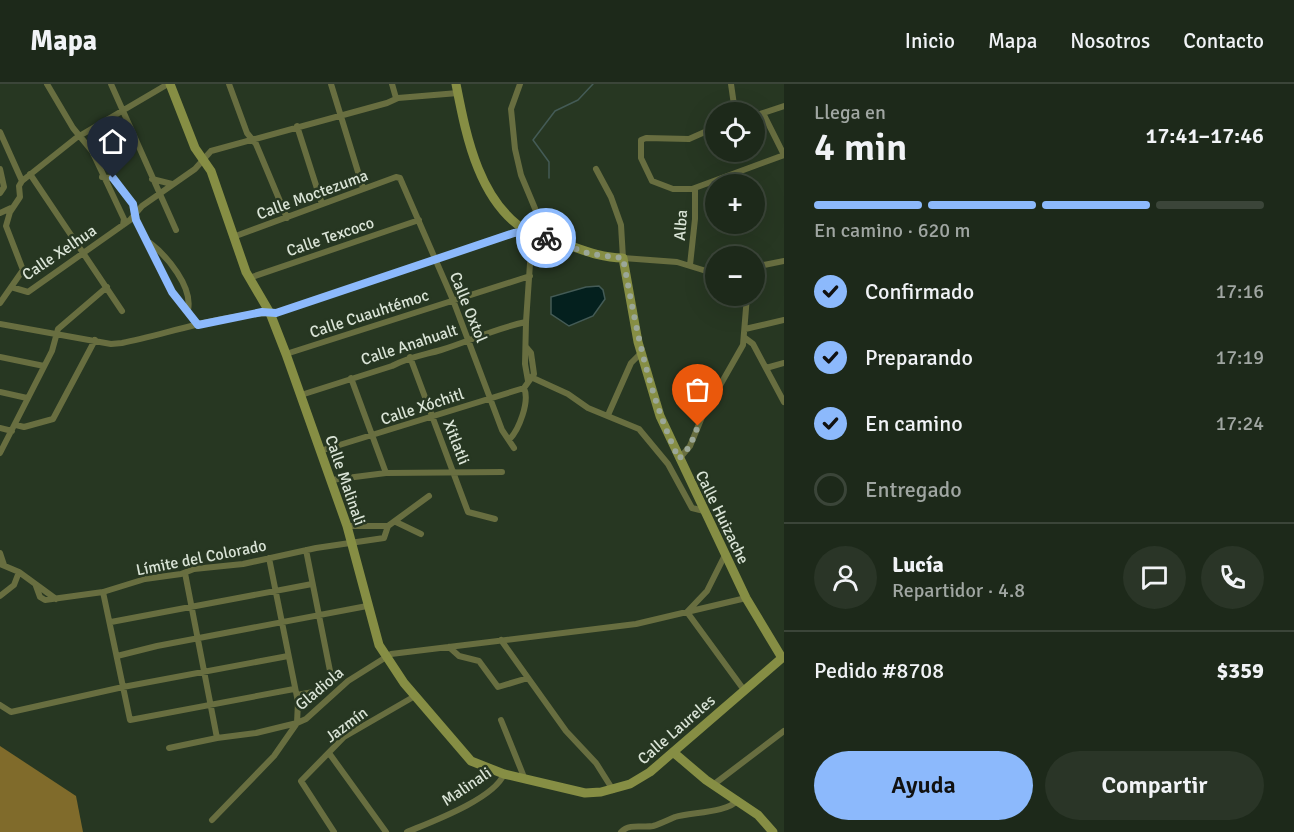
<!DOCTYPE html>
<html lang="es">
<meta charset="utf-8">
<style>
:root{--surface:#1d291a;--page:#2a3527;--text:#f1f3f6;--muted:#a0a6a2;--line:#3b4539;--accent:#8cb9fc}
body{margin:0;font-family:Signika,sans-serif;background:var(--page);color:var(--text);height:100vh;display:flex;flex-direction:column;font-size:22px;white-space:nowrap}
*{box-sizing:border-box;margin:0}
p{font-size:20px;color:var(--muted)}
.icon{flex:none;width:33px;height:33px;fill:none;stroke:currentColor;stroke-width:2;stroke-linecap:round;stroke-linejoin:round}
.map{position:relative;flex:1;overflow:hidden}
.drawer{display:flex;flex-direction:column;background:var(--surface);width:510px}
.drawer>*{flex:none}
.controls{position:absolute;left:705px;top:18px;display:grid;gap:12px}
.controls a{display:grid;place-items:center;width:60px;height:60px;border-radius:50%;background:var(--surface);box-shadow:0 6px 24px #0002,0 0 0 2px var(--line);font-size:30px}
.pin{position:absolute;display:grid;place-items:center;width:51px;height:51px;color:#fff;margin:-62px -26px;border-radius:50% 50% 50% 0;rotate:-45deg;box-shadow:0 0 6px #0007}
.pin .icon{rotate:45deg}
.courier{position:absolute;display:grid;place-items:center;width:60px;height:60px;margin:-30px;border:4px solid #8cb9fc;border-radius:50%;background:#fff;color:#222;box-shadow:0 2px 8px #0007}
.summary em{font-style:normal;font-weight:600}
.summary div{display:flex;flex-direction:column-reverse}
.summary{display:flex;align-items:center;justify-content:space-between;height:102px;padding:0 30px}
h1{font-size:39px;font-weight:600;line-height:45px}
.bar{display:grid;grid-template-columns:repeat(4,1fr);gap:9px 6px;align-content:center;height:72px;padding:0 30px}
.bar i{height:8px;border-radius:4px;background:var(--line)}
.bar .selected{background:var(--accent)}
.bar p{grid-column:span 4}
.line{display:flex;align-items:center;gap:15px;padding:0 30px;border-top:2px solid var(--line)}
.line div{flex:1}
.round{display:grid;place-items:center;flex:none;width:63px;height:63px;border-radius:32px;background:var(--page)}
ol{padding:0 30px;list-style:none}
li{display:flex;align-items:center;gap:18px;height:66px}
li p{margin-inline-start:auto}
li .icon{padding:6px;border-radius:50%;background:var(--accent);color:#111;stroke-width:4}
li:last-child{color:var(--muted)}
li i{width:33px;height:33px;border:3px solid var(--line);border-radius:50%}
.primary-button{display:flex;gap:12px;margin-top:auto;padding:12px 30px}
.primary-button a{flex:1;height:69px;border-radius:36px;background:var(--accent);color:#111;font-size:24px;font-weight:600;line-height:69px;text-align:center}
.primary-button a+a{background:var(--page);color:var(--text)}
header{display:flex;align-items:center;gap:36px;box-sizing:border-box;height:84px;padding:0 30px;background:var(--surface);border-bottom:2px solid var(--line)}
header strong{font-size:28px}
nav{display:flex;gap:33px;margin-inline-start:auto;font-size:21px}
main{display:flex;flex:1;min-height:0}
.map>svg:first-child{display:block}
.forest{fill:#806b2b}
.water{fill:#04201e;stroke:#445b56;stroke-width:1.5}
.lines{fill:none;stroke-linecap:round;stroke-linejoin:round}
.stream{stroke:#445b56;stroke-width:1.5}
.street{stroke:#686e40;stroke-width:6}
.secondary{stroke:#868e44;stroke-width:9}
.done{stroke:#9ba798;stroke-width:6;stroke-dasharray:0 10.8}
.route{stroke:#8cb9fc;stroke-width:8}
.labels{text-anchor:middle;stroke-width:5;stroke-linejoin:round;paint-order:stroke}
.street-label{font-size:16px;fill:#dae4d7;stroke:#273722}
</style>
<header>
<strong>Mapa</strong>
<nav><a>Inicio</a><a>Mapa</a><a>Nosotros</a><a>Contacto</a></nav>
</header>
<main>
<div class="map">
<svg width="784" height="748" viewBox="0 0 784 748">
<rect width="100%" height="100%" fill="#273722"/>
<!-- forest -->
<path class="forest" d="M 0,662 L 76,712 L 83,748 L 0,748 Z"/>
<!-- water -->
<path class="water" d="M 599,202 L 603,206 L 605,215 L 593,232 L 569,242 L 551,230 L 551,213 L 586,203 Z"/>
<g class="lines">
<!-- stream -->
<path class="stream" d="M 549,94 L 549,78 L 533,56 L 555,27 L 578,16 L 593,0"/>
<!-- street -->
<path class="street" d="M 47,0 L 73,44 L 92,67 L 124,135 L 123,141
M 111,0 L 176,146
M 229,0 L 247,49 L 256,60 L 287,134
M 331,0 L 363,104
M 392,0 L 396,14
M 520,0 L 511,25 L 515,65 L 521,91 L 539,134 L 531,165 L 526,238 L 525,280 L 528,297
M 731,0 L 735,28
M 754,32 L 784,22
M 297,42 L 322,120
M 716,43 L 689,55 L 646,54 L 641,56 L 641,74 L 652,97 L 673,105 L 692,105 L 784,71 L 764,31
M 92,47 L 92,66
M 0,48 L 22,97
M 0,85 L 4,103 L 0,109
M 596,85 L 611,113 L 621,141 L 623,174 L 677,178 L 716,190
M 30,90 L 122,227
M 102,93 L 113,94 L 133,120 L 136,136 L 172,208 L 198,241
M 152,95 L 172,100
M 0,129 L 11,124
M 233,153 L 396,93 L 400,94 L 453,216 L 502,346 L 514,364
M 150,159 C 167,172 193,203 188,226
M 690,181 L 695,135 L 695,104
M 754,183 L 784,177
M 249,194 L 419,136
M 11,203 L 28,208 L 130,136 L 142,122 L 195,85 L 211,67 L 387,19 L 398,14 L 458,9
M 0,219 L 23,186 L 6,142 L 10,128 L 20,113 L 19,102 L 22,97 L 76,54 L 168,0
M 0,240 L 111,260 L 122,259 C 170,249 227,229 276,229 L 514,149 L 528,147
M 745,245 L 784,236
M 745,254 L 753,260 L 784,318
M 286,270 L 530,192
M 0,273 L 44,282
M 410,273 L 468,428 L 495,435
M 766,284 L 784,279
M 351,294 L 386,389
M 533,294 L 568,310 L 588,324 L 639,345 L 668,380 L 692,424 L 704,427
M 0,308 L 27,314
M 301,311 L 392,282 C 409,273 424,271 441,266 C 470,257 496,244 526,238
M 608,331 L 631,279 L 641,269
M 16,341 L 24,343 L 53,335 L 95,256
M 0,344 L 12,347
M 509,356 C 519,346 530,317 524,304
M 320,367 L 524,304 L 534,290 L 531,269 L 526,263
M 0,369 L 52,267 L 58,245 L 107,203
M 679,375 L 690,362 L 702,333 L 743,261 L 747,212
M 331,396 L 386,389 L 502,388
M 396,438 L 421,450
M 347,442 L 388,442 L 429,412
M 0,469 L 4,481
M 725,471 L 707,507 L 687,528 L 744,606
M 0,480 L 19,488 L 56,515
M 36,502 L 40,513 L 45,516 L 103,508 L 145,495 L 181,490 L 194,485 L 243,480 L 316,464 L 384,454 L 388,442
M 103,508 L 130,636 L 294,605
M 0,512 L 14,501 L 19,488
M 111,538 L 312,500
M 501,556 L 566,647 L 596,679 L 613,706
M 449,563 L 459,572 L 479,577 L 498,603 L 528,594
M 117,572 L 157,562 L 367,522
M 297,611 L 324,606 L 332,597 L 306,466
M 0,621 L 11,628 L 123,603 L 288,572
M 501,636 L 524,693
M 217,654 L 256,649 L 297,639 L 298,618 L 269,474
M 169,664 L 217,654 L 185,489
M 329,669 L 386,748
M 713,701 L 784,647
M 212,736 L 274,672 L 297,639 L 306,635 L 348,597 L 391,570 L 636,540 L 746,514
M 334,748 L 301,697 L 344,653 L 415,612
M 407,748 C 431,738 494,715 504,690
M 621,748 C 630,739 642,744 653,742 C 660,740 668,736 675,733 C 691,728 727,729 738,716"/>
<!-- secondary -->
<path class="secondary" d="M 170,0 L 195,64 L 211,87 L 246,188 L 270,229 L 286,270 L 347,442 L 379,561 L 404,599 L 471,677 L 504,690 L 585,709 L 601,708 L 630,700 L 650,688 L 782,574 L 746,514 L 660,332 L 638,258 L 623,174 C 602,174 585,167 565,160 C 554,156 541,154 530,149 C 479,121 466,51 456,0
M 673,668 L 706,696 L 758,731 L 773,748"/>
</g>
<g class="lines">
<!-- done -->
<path class="done" d="M 546,154 L 590,170 L 623,174 C 636,244 648,310 679,375 L 690,362 L 698,342"/>
<!-- route -->
<path class="route" d="M 113,94 L 133,120 L 136,136 L 172,208 L 198,241 L 262,228 L 276,229 L 514,149 L 528,147 L 546,154"/>
</g>
<g class="labels">
<!-- street labels -->
<g class="street-label">
<text transform="translate(312 110) rotate(-20)" y="6">Calle Moctezuma</text>
<text transform="translate(680 141) rotate(-85)" y="6">Alba</text>
<text transform="translate(330 152) rotate(-19)" y="6">Calle Texcoco</text>
<text transform="translate(59 168) rotate(-34)" y="6">Calle Xelhua</text>
<text transform="translate(469 223) rotate(68)" y="6">Calle Oxtol</text>
<text transform="translate(369 229) rotate(-18)" y="6">Calle Cuauhtémoc</text>
<text transform="translate(409 260) rotate(-18)" y="6">Calle Anahualt</text>
<text transform="translate(422 322) rotate(-18)" y="6">Calle Xóchitl</text>
<text transform="translate(457 358) rotate(69)" y="6">Xitlatli</text>
<text transform="translate(346 396) rotate(71)" y="6">Calle Malinali</text>
<text transform="translate(723 433) rotate(64)" y="6">Calle Huizache</text>
<text transform="translate(201 473) rotate(-11)" y="6">Límite del Colorado</text>
<text transform="translate(319 604) rotate(-40)" y="6">Gladiola</text>
<text transform="translate(346 640) rotate(-36)" y="6">Jazmín</text>
<text transform="translate(676 645) rotate(-41)" y="6">Calle Laureles</text>
<text transform="translate(466 702) rotate(-34)" y="6">Malinali</text>
</g>
</g>
</svg>
<div class="controls">
<a><svg class="icon" aria-label="locate" viewBox="0 0 24 24"><circle cx="12" cy="12" r="6"/><path d="M12 2v4M12 18v4M2 12h4M18 12h4"/></svg></a>
<a>+</a>
<a>−</a>
</div>
<div class="pin" style="left:698px;top:342px;background:#ea580c"><svg class="icon" aria-label="bag" viewBox="0 0 24 24"><path d="M5 8h14l-1 12H6zM9 8a3 3 0 0 1 6 0"/></svg></div>
<div class="pin" style="left:113px;top:94px;background:#1f2937"><svg class="icon" aria-label="home" viewBox="0 0 24 24"><path d="M3 11l9-7 9 7M6 9v11h12V9"/></svg></div>
<div class="courier" style="left:546px;top:154px"><svg class="icon" aria-label="bike" viewBox="0 0 24 24"><circle cx="6" cy="16" r="4"/><circle cx="18" cy="16" r="4"/><path d="M6 16l4-8h5l3 8M10 8l3 8H6M13 5h3"/></svg></div>
</div>
<section class="drawer">
<div class="summary"><div><h1>4 min</h1><p>Llega en</p></div><em>17:41–17:46</em></div>
<div class="bar"><i class="selected"></i><i class="selected"></i><i class="selected"></i><i></i><p>En camino · 620 m</p></div>
<ol>
<li><svg class="icon" aria-label="check" viewBox="0 0 24 24"><path d="M5 12l5 5 9-10"/></svg>Confirmado<p>17:16</p></li>
<li><svg class="icon" aria-label="check" viewBox="0 0 24 24"><path d="M5 12l5 5 9-10"/></svg>Preparando<p>17:19</p></li>
<li><svg class="icon" aria-label="check" viewBox="0 0 24 24"><path d="M5 12l5 5 9-10"/></svg>En camino<p>17:24</p></li>
<li><i></i>Entregado</li>
</ol>
<div class="line" style="height:108px"><a class="round"><svg class="icon" aria-label="person" viewBox="0 0 24 24"><circle cx="12" cy="8" r="4"/><path d="M4 21q1-7 8-7t8 7"/></svg></a><div><b>Lucía</b><p>Repartidor · 4.8</p></div><a class="round"><svg class="icon" aria-label="chat" viewBox="0 0 24 24"><path d="M4 5h16v11H9l-5 4z"/></svg></a><a class="round"><svg class="icon" aria-label="phone" viewBox="0 0 24 24"><path d="M5 4h4l2 5-3 2q2 4 5 5l2-3 5 2v4C11 20 4 13 5 4z"/></svg></a></div>
<div class="line" style="height:78px"><div>Pedido #8708</div><b>$359</b></div>
<div class="primary-button"><a>Ayuda</a><a>Compartir</a></div>
</section>
</main>
